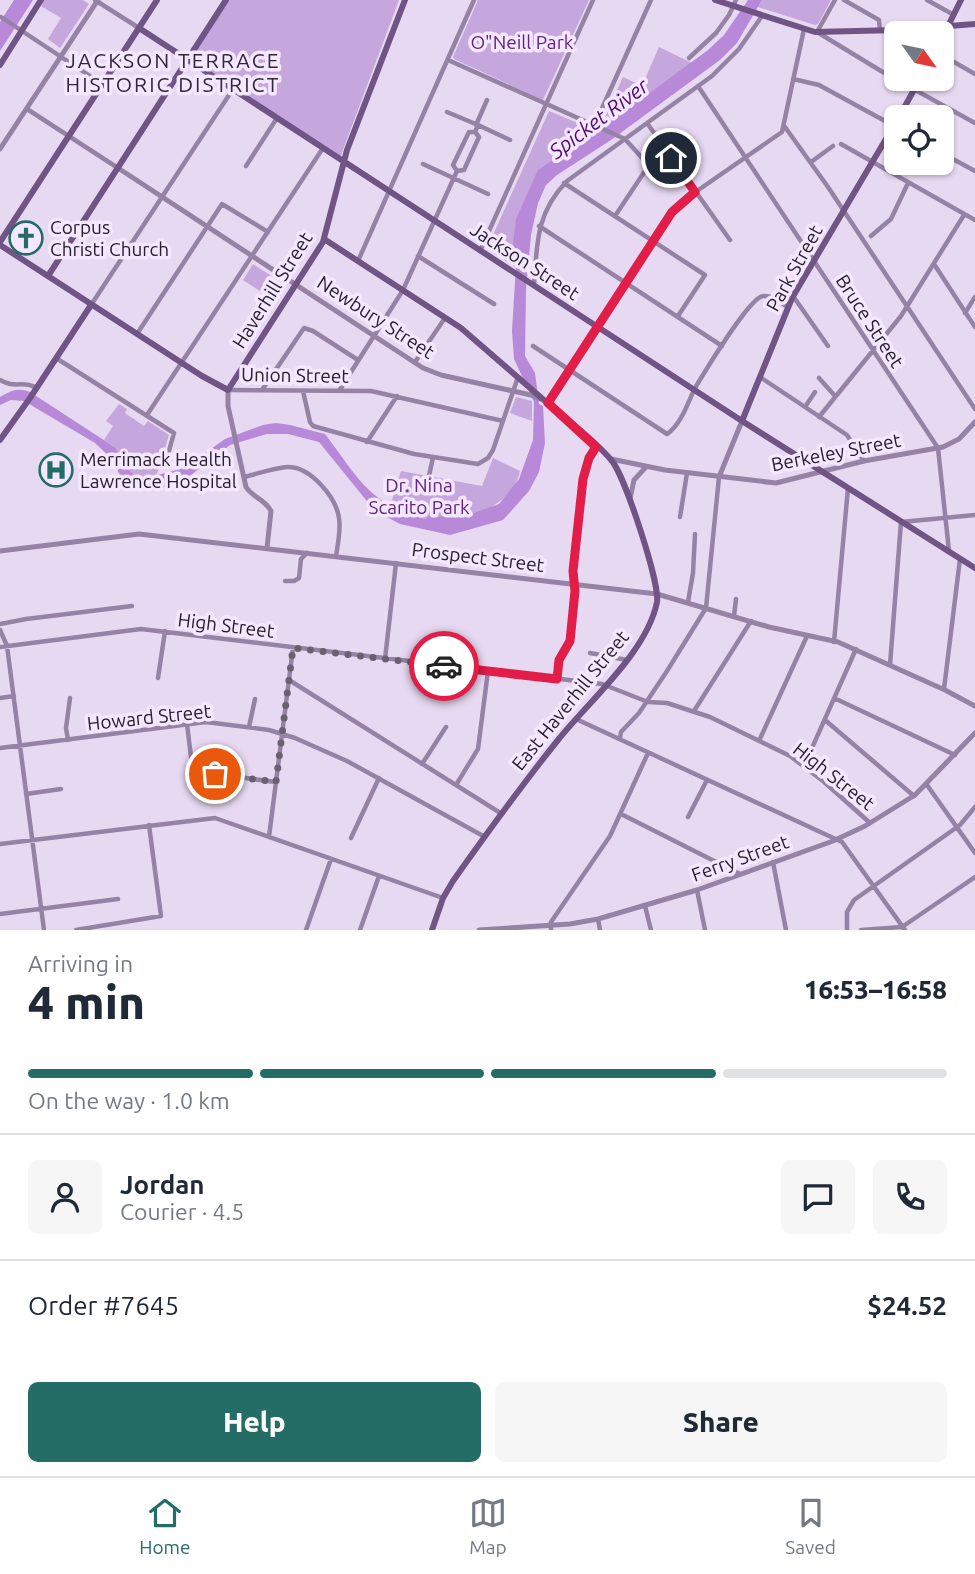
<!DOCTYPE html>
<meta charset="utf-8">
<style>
:root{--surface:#fff;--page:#f6f6f7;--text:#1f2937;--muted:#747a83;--line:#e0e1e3;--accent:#236d66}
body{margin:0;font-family:Ubuntu,sans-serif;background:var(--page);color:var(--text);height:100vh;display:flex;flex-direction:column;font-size:26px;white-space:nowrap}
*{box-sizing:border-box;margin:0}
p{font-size:23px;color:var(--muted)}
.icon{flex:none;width:38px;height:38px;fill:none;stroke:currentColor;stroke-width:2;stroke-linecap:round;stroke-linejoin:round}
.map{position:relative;height:930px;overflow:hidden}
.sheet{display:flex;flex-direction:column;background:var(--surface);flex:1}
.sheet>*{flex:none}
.needle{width:46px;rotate:123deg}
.controls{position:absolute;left:884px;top:21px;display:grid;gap:14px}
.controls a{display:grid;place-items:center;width:70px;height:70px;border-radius:10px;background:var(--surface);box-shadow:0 2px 5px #0004;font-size:35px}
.pin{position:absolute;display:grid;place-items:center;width:60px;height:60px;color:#fff;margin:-30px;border:4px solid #fff;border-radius:50%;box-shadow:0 2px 7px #0007}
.courier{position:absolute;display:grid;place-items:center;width:70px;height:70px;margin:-35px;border:5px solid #e11d48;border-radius:50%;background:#fff;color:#222;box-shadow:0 2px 9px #0007}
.summary em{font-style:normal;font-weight:800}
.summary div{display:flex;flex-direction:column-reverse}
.summary{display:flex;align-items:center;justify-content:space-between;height:119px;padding:0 28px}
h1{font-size:46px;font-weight:800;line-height:52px}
.bar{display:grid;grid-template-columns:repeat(4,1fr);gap:10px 7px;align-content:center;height:84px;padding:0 28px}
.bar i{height:9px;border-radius:5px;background:var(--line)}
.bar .active{background:var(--accent)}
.bar p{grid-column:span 4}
.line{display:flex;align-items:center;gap:18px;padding:0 28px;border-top:2px solid var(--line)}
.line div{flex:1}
.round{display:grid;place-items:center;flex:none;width:74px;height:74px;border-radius:10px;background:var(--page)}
.primary-button{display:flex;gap:14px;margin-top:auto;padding:14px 28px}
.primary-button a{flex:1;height:80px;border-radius:10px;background:var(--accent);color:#fff;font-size:28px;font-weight:800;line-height:80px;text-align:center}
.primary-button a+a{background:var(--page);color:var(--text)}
.dock{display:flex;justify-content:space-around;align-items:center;height:98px;border-top:2px solid var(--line);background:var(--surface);font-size:19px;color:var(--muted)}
.dock a{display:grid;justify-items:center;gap:4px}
.dock .active{color:var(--accent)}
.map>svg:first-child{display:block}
.green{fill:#c5a6dd}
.water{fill:#b889d9}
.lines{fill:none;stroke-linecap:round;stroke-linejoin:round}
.minor{stroke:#9582a4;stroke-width:4.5}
.tertiary{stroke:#9582a4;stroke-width:5}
.secondary{stroke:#715486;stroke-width:6}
.done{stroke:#6a6170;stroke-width:7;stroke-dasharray:0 12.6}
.route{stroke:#e11d48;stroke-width:9}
.labels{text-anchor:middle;stroke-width:7;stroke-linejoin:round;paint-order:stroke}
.park-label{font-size:19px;fill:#612684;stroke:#f4e7ff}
.poi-label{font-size:19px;fill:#26212a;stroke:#f4e7ff;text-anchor:start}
.street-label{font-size:19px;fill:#26212a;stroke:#f4e7ff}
.neighbourhood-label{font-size:21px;letter-spacing:2px;fill:#32283a;stroke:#f4e7ff}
.water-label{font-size:21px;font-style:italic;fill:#4d0b6d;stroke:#f4e7ff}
</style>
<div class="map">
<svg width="975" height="930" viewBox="0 0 975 930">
<rect width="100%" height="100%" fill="#e7d9f1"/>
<!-- green -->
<path class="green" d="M 44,0 L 83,0 L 89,4 L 60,48 L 48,39 L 61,18 L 41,6 Z
M 229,0 L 399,0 L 340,158 L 191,59 Z
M 478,0 L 589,0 L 543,100 L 454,59 L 453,57 Z
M 762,0 L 831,0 L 818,24 L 815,25 L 758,7 Z
M 659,47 L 692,63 L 607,125 L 602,123 L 623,77 L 642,86 Z
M 549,111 L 597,131 L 538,171 L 522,208 L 513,243 L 516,255 L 515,267 L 487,248 Z
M 253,264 L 270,275 L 260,291 L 243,280 Z
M 516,397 L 532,401 L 532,421 L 510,413 Z
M 119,404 L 127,409 L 125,413 L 144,426 L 148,421 L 169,435 L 157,474 L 150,477 L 133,476 L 116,448 L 104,440 L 113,426 L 106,421 Z
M 493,458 L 520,471 C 515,498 483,516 457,518 C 448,518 438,517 429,516 L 425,519 L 401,513 L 387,502 L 392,500 L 401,471 L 482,486 Z"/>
<!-- water -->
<path class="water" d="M 14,0 L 33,0 L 0,51 L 0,22 Z
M 748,0 L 762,0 L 737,43 L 720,60 L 611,140 L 557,175 L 546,185 L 538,203 L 531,235 L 526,289 L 525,356 L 535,373 L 539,404 L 543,406 L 545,443 L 539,472 L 529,491 L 503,520 L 450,535 L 400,524 L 387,517 L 370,505 L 319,442 L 288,434 L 267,434 L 230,445 L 191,475 L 172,485 L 151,491 L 131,486 L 121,477 L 111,458 L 95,443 L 24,401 L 11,400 L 0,405 L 0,397 C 10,391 18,387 30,392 L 116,448 L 125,465 L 135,477 L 150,477 L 184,468 L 225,439 L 263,425 L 276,423 L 290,425 L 325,434 C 357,476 370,506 425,519 L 429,516 L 460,518 L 499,504 L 519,479 L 533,440 L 534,402 L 514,359 L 512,331 L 516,265 L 513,243 L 516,219 L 538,170 L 609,123 L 708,50 L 724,35 Z"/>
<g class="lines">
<!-- minor -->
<path class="minor" d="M 95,0 L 139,28
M 835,0 L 817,32 L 881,71 L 975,123
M 844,0 L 879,20 L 880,31
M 927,0 L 954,15
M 1,17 L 102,84
M 942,55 L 975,74
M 689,58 L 716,33 L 729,15 L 736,0
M 448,60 L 625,139 L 644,160 L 647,168 L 615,216
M 793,79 L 819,85 L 896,127
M 698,86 L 938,448 L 949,551
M 27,109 L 118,168
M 447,112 L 478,125
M 647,123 L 730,240
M 476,125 L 487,100
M 594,126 L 651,0
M 785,127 L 828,187 L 975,409
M 475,132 L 478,125 L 510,140
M 841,144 L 975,220
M 942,153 L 975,171
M 811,162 L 833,146
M 423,164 L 488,194
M 246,166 L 277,118
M 564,183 L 705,275 L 678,316
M 539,226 L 722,346
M 871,236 L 891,219 L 908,183
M 480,251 L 593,0
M 418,256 L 494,304
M 358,261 L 474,0
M 934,264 L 975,327
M 534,285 C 537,243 536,213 567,181 L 712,76 L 739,49 L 762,16
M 793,296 L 828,346
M 91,305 L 233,89
M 965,313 L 975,297
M 137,334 L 222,204 L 268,232
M 533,346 L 667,434 C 681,425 688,402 695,388 C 704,373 750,297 763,296 C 772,295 781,303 788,307
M 56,358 L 174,433 L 167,458
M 415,362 L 445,318
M 760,377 L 847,435 L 864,461
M 819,378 L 835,396
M 0,380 C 15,389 23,380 37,388
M 229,390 L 371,391 L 503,421
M 262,390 L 304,328 L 313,331 L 358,360
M 303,391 L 310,422 L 313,426 L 414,454 L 478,464 L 488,458 L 493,450 L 518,377
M 339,391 L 403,290 L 457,171 L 464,170 L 479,137 L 475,132 L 469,132 L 453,165 L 457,171
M 547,402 L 672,212 L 684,200 L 782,132 L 804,29
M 805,407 L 815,392
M 147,415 L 323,148
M 819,417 L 901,316 L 964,215
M 367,442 L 397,396
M 429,476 L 433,457
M 244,477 C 257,474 273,468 287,467 C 310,466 336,497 339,518 C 341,530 338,543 336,556
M 680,517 L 687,473
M 285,581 L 294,581 L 299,578 L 301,559 L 307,553
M 688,602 L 693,573 L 695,534
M 734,616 L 736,599
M 0,624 L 26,619 L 132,606
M 0,630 L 7,646 L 44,930
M 834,642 L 848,488
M 0,647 L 141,629 L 602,684 L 648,702 L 667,703 L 710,717 L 790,756 L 823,781 L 870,823
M 590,653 L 627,660
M 385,659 L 396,563
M 890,665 L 901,522 L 975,515
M 158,678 L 165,631
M 557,679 L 559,660 L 570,641 L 575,591 L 573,571 L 583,479 L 589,458 L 596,447
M 289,680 L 502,814
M 944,689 L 960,559
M 0,698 L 14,696
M 834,698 L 955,755
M 694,711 L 751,621
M 576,719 L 842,842 L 905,930
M 825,720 L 914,796
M 187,724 L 192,765
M 249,727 L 255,699
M 620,738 L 621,732 L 639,713 L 667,671 L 706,608 L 719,477
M 68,740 L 66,728 L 70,698
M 759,741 L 807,636
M 0,748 L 206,722 L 269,730 L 295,738 L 347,761 L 485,837
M 422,764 L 446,727
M 804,766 L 856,649
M 456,785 L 478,749 L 488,671
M 927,785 L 975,853
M 206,791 L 207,777 L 215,774 L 276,782
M 26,794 L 61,789
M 621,814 L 740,874
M 688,817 L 707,780
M 269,837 L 293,648
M 351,838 L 379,778
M 0,844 L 215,818 L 443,898
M 773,862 L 786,930
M 697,890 L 705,930
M 645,906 L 651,930
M 0,914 L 118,899
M 598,919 L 600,930
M 76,930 L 161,916 L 149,825
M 306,930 L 331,859
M 360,930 L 379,876
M 551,930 L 551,922 L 610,836 L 648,753
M 847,930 L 847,912 L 854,900 L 960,825 L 975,807
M 861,930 L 902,927 L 975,877"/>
<!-- tertiary -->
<path class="tertiary" d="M 0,149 L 98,0
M 118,168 L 423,368 L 441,375 L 531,395 L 540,399
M 228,390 L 228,406 L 246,487 C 253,498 265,499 271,511 L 267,548
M 611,459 L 665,470 L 776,483 L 864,461 L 943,447 L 959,439 L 975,422
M 719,477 L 742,421
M 630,499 L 634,480 L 646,467
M 0,551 L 139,534 L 657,594 L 769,627 L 838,642 L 945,690 L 975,706
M 479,930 L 570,924 L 598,919 L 697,890 L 833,841 L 865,826 L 915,795 L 975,733"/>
<!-- secondary -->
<path class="secondary" d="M 715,0 L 815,32 L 898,30 L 975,24
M 139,28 L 742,421 L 975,568
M 942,38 L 961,0
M 0,65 L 41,0
M 899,117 L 920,79
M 324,239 L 461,328 L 545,401
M 0,242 L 157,0
M 0,245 L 202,376 L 228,390 L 323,242 L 347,150 L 405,0
M 48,276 L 226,0
M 742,421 L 792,298 L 896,122
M 0,440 L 30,398 L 91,305
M 432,930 L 443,898 L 453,881 C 487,833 521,786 558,740 C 589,701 647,652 657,602 C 660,583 625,477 612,461 C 596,441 567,420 548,403"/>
</g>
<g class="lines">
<!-- done -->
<path class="done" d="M 215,774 L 276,782 L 293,648 L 444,666"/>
<!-- route -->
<path class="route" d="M 444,666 L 557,679 L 559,660 L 570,641 L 575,591 L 573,571 L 583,479 L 589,458 L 596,447 L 548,403 L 672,212 L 695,192 L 671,158"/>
</g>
<!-- icons -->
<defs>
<symbol id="church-ring" viewBox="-11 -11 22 22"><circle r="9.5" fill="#f4e7ff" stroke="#236d66" stroke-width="1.5"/><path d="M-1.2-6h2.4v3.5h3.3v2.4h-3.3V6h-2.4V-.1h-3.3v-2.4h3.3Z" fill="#236d66"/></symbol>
<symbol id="hospital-ring" viewBox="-11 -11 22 22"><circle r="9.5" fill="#f4e7ff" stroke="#236d66" stroke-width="1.5"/><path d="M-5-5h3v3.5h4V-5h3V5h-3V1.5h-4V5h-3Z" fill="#236d66"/></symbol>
</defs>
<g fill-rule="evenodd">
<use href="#church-ring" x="7" y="219" width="38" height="38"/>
<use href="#hospital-ring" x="37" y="451" width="38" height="38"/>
</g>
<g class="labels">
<!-- park labels -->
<g class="park-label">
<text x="522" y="49">O"Neill Park</text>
<text x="419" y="492">Dr. Nina<tspan x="419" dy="22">Scarito Park</tspan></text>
</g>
<!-- poi labels -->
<g class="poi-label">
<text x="50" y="234">Corpus<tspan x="50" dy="22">Christi Church</tspan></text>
<text x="80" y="466">Merrimack Health<tspan x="80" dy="22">Lawrence Hospital</tspan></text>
</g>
<!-- street labels -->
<g class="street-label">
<text transform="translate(525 261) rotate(33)" y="7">Jackson Street</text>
<text transform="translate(794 268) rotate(-61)" y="7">Park Street</text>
<text transform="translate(272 290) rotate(-58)" y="7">Haverhill Street</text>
<text transform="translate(376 317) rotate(33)" y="7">Newbury Street</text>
<text transform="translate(870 321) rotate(57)" y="7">Bruce Street</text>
<text transform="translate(295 375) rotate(1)" y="7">Union Street</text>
<text transform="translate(836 452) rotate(-11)" y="7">Berkeley Street</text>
<text transform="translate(478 557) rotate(7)" y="7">Prospect Street</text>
<text transform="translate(226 625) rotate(7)" y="7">High Street</text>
<text transform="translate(570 700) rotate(-51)" y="7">East Haverhill Street</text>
<text transform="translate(149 717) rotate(-6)" y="7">Howard Street</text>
<text transform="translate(834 776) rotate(38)" y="7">High Street</text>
<text transform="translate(740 858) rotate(-20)" y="7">Ferry Street</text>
</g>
<!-- neighbourhood labels -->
<g class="neighbourhood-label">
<text x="173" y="68">JACKSON TERRACE<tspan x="173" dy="24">HISTORIC DISTRICT</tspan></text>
</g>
<!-- water labels -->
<g class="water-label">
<text transform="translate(599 119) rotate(-37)" y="7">Spicket River</text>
</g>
</g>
</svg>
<div class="controls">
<a><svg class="needle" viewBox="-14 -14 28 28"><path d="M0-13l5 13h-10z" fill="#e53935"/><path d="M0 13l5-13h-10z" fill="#747a83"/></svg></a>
<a><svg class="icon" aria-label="locate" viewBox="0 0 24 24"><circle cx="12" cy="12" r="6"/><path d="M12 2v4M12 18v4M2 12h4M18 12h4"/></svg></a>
</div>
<div class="pin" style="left:215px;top:774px;background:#ea580c"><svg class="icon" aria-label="bag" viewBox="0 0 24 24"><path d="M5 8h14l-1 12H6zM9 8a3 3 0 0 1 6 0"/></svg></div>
<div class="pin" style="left:671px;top:158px;background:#1f2937"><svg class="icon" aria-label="home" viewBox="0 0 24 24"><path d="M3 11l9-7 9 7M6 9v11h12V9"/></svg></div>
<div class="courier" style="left:444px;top:666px"><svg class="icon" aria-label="car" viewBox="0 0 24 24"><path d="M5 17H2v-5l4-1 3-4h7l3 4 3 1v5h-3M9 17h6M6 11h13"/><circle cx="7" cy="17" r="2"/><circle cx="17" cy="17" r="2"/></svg></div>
</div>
<section class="sheet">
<div class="summary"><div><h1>4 min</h1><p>Arriving in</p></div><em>16:53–16:58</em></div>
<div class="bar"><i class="active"></i><i class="active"></i><i class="active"></i><i></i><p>On the way · 1.0 km</p></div>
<div class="line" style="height:126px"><a class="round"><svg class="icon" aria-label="person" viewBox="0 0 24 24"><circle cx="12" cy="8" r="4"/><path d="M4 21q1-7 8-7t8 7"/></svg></a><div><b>Jordan</b><p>Courier · 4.5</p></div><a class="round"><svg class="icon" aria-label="chat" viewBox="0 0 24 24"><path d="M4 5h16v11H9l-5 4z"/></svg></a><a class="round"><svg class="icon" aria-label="phone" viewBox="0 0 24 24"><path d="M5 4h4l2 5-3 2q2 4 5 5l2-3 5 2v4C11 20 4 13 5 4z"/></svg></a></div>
<div class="line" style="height:91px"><div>Order #7645</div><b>$24.52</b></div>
<div class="primary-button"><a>Help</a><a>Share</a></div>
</section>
<nav class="dock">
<a class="active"><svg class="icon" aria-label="home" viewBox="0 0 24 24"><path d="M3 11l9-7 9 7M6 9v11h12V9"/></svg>Home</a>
<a><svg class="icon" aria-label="map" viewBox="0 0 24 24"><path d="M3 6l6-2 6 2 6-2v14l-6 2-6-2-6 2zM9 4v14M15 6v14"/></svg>Map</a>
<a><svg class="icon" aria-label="saved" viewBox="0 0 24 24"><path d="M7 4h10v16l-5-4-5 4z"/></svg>Saved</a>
</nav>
